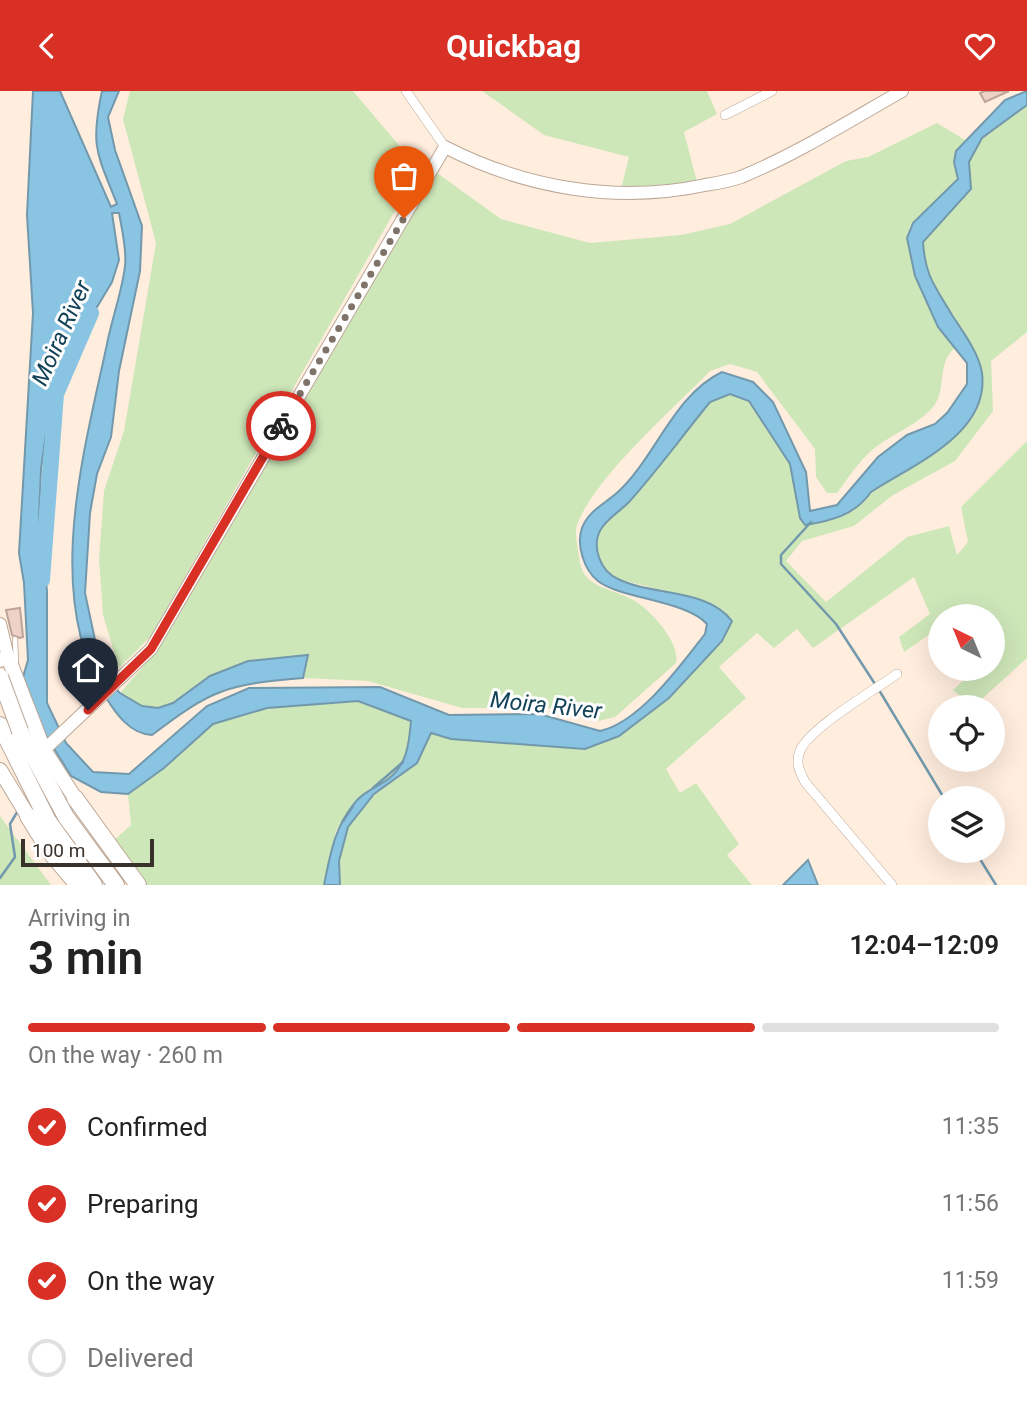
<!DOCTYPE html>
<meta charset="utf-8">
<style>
:root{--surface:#fff;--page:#f6f6f6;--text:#222;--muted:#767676;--line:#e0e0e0;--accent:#d93025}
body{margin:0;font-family:Roboto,sans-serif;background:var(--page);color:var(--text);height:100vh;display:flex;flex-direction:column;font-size:26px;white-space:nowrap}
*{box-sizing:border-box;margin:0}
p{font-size:23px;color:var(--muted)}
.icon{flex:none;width:38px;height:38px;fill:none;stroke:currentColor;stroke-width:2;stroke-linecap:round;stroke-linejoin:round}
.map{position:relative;height:794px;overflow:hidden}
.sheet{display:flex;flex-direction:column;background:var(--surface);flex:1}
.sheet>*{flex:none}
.needle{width:46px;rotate:317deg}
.buttons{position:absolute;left:928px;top:513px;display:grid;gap:14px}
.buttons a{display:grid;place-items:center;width:77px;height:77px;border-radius:50%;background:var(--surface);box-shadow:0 7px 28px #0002;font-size:35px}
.scale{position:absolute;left:21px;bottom:18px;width:133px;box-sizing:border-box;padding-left:7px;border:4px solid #3a312a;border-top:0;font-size:19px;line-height:24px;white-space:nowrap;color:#3a312a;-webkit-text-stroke:5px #fefefe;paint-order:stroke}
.pin{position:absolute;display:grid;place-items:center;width:60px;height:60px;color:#fff;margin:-72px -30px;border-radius:50% 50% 50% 0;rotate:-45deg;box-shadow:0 0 7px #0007}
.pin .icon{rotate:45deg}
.courier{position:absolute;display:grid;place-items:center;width:70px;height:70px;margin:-35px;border:5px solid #d93025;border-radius:50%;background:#fff;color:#222;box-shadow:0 2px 9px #0007}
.head em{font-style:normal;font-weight:600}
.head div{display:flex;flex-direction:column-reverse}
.head{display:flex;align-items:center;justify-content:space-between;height:119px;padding:0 28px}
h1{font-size:46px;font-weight:600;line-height:52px}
.bar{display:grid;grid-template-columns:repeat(4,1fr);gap:10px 7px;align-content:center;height:84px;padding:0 28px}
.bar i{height:9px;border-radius:5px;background:var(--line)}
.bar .active{background:var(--accent)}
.bar p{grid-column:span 4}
ol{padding:0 28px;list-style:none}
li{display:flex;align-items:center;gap:21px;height:77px}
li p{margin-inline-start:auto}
li .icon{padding:7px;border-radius:50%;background:var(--accent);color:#fff;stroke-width:4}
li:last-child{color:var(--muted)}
li i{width:38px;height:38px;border:4px solid var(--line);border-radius:50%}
header{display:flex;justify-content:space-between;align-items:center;height:91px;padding:0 28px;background:var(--accent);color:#fff;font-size:32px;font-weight:600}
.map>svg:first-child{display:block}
.green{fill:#cee7b9}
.water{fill:#8ac4e3;stroke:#7298ac;stroke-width:2}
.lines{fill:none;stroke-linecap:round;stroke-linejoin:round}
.stream{stroke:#7298ac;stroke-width:2.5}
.river{stroke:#8ac4e3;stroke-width:16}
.building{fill:#eed2c8;stroke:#bea399;stroke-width:2}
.lane-casing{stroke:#bda897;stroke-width:6}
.street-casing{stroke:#bda897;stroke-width:10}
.secondary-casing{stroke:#bda897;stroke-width:14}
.primary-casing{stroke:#bda897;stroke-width:16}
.highway-casing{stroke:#bda897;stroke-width:18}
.lane{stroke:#fff;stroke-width:4.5}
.street{stroke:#fff;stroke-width:9}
.secondary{stroke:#fff;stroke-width:12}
.primary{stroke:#fff;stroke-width:14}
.highway{stroke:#fff;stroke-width:16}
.highway-bridge-casing{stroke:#bda897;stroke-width:18;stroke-linecap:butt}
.highway-bridge{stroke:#fff;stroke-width:16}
.done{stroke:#7f7369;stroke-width:7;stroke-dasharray:0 12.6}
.route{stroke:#d93025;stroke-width:9}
.labels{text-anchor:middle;stroke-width:6;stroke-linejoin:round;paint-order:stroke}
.water-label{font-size:23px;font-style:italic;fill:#114258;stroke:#fefefe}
</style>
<header><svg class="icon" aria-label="back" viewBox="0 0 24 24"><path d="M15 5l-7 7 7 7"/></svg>Quickbag<svg class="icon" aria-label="heart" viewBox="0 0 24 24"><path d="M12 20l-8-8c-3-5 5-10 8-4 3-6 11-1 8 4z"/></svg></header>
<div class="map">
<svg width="1027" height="794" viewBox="0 0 1027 794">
<rect width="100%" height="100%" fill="#ffedde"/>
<!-- green -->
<path class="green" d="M 130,0 L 353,0 L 419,78 L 151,545 L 119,577 L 103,524 L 99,468 L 104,400 L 124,340 L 156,152 L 123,28 Z
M 482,0 L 707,0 L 717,23 L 684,41 L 697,91 L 621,98 L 629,66 L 544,44 Z
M 1027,14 L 1027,241 L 991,270 L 993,320 L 955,370 L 893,404 L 854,435 L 802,450 L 786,470 L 826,511 L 907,446 L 949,435 L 957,464 L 968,451 L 961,416 L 1027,350 L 1027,567 L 973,616 L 953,599 L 976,578 L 992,578 L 992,525 L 940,525 L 940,536 L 904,561 L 899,546 L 930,523 L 914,486 L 813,557 L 797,538 L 774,557 L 757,542 L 719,576 L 746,607 L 666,678 L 680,702 L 696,692 L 739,753 L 727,764 L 752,794 L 340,794 L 339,770 L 348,736 L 374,703 L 400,686 L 431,642 L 451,648 L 585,658 L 619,645 L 668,607 L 722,550 L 724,520 L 682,504 L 617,488 L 601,474 L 596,455 L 601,438 L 628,411 L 710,311 L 730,303 L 749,310 L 790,373 L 800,427 L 864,411 L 871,401 C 912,374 990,343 982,282 C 979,261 962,241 952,224 C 935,195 925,185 923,150 L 971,98 L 969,71 L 982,47 Z
M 937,32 L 965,49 C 954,63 954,71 958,88 L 909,137 L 938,236 L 955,257 C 936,272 947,300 933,316 C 915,337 887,344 868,363 C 856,374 847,389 837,402 L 827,402 L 816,386 L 815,358 L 757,281 L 730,273 L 710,280 C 673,318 594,387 577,434 C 574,443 578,456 579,466 C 582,498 610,496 633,509 C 650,518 681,552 676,572 L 615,626 L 598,630 L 549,617 L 462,617 L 368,590 L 303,587 L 307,564 L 210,585 L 173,612 L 158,617 L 142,616 L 120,602 L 160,556 L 437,82 L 501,128 L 590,152 L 681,144 L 730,133 L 846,70 L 868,66 Z
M 358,610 L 412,630 L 409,659 L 400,675 L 389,687 L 353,713 L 336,740 L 324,794 L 147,794 L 112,751 L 131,734 L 128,703 L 164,677 L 213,633 L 267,617 Z
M 0,725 L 51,794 L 0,794 Z"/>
<!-- water -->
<path class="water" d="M 33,0 L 60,0 L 111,116 L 117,113 C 97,62 90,56 102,0 L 119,0 L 108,26 L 115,59 L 142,135 L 140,180 L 119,280 L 111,346 L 97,383 L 90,422 L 85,502 L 98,563 L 107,589 L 120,602 L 142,615 L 158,617 L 173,612 L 210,585 L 248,570 L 308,564 L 303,587 C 228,593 212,598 152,644 C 130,643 116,623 105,605 C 43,504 84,361 107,253 C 112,227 122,201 125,175 C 127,158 122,139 119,122 L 112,122 L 119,169 L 112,191 L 70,261 L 51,306 L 41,378 L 39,427 L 47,500 L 47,612 L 66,652 L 93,681 L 129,683 L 207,615 L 249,597 L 380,596 L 449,624 L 539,623 L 600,640 C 640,631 681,574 705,543 L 707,533 C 685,509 621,508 598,490 C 584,479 576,454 582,437 C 589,419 605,413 619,400 C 656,365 674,304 722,281 L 753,291 L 773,311 L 806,381 L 810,420 L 837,414 L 878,366 L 907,344 L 935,333 L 947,322 L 967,293 L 967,272 L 938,236 L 915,185 L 907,147 L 913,132 L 958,88 L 954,71 L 956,60 L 1005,9 L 1027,0 L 1027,14 L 982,47 L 969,71 L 971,98 L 923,151 C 925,185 935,195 952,224 C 963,241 979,262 982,282 C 990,343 912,374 871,401 C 855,424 831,430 805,434 L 800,427 L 790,373 L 749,310 L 730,303 L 710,311 C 683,344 657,380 628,412 C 620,420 607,428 601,438 C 591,455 600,480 618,488 C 652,505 707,497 732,530 L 722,550 L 669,607 L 619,645 L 585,658 L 451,648 L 431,642 L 417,672 L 374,703 L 348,736 L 339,770 L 340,794 L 324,794 C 330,765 334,738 353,714 C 362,701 376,697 388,688 C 407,674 409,653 411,630 L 358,610 L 267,617 L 213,633 L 164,677 L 128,703 L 101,701 L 71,685 L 45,643 L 23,586 L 28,569 L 24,492 L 19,462 L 33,222 L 27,124 Z
M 808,769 L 818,794 L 783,794 Z"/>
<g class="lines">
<!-- stream -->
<path class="stream" d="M 811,431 L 781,464 L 781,473 L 836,533 L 875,593
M 879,599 L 944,707
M 373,697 L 403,671
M 343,730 L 353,715
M 975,760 L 996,794
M 0,787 L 15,766 L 10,733 L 19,718"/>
<!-- river -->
<path class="river" d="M 42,489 L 56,303 L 91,222"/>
</g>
<!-- building -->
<path class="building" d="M 985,0 L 1009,0 L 985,11 L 980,2 Z
M 20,517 L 23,546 L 20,547 L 12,544 L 6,519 Z"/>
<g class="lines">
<defs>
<path id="lane" d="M 15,548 L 16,570"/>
<path id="street" d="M 406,0 L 445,56
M 725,24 L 772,0
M 892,794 L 805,691 C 800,681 795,672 800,660 C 808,638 876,598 897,583"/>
<path id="secondary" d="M 0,533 L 8,566
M 44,659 L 151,558 L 445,56 C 525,97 617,113 705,94 C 717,92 730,90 741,86 C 797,63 849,30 902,0"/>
<path id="primary" d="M 0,569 L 8,566 L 44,659 L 75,707
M 0,679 L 28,725"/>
<path id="highway" d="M 0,634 L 48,730 L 94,794
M 20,640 L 66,726 L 116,794
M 75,707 L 138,794
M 28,725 L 51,762 L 78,794"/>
</defs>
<!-- lane casing -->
<use href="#lane" class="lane-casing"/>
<!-- street casing -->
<use href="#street" class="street-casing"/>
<!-- secondary casing -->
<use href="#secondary" class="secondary-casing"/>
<!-- primary casing -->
<use href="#primary" class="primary-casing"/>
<!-- highway casing -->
<use href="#highway" class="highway-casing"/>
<!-- lane -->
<use href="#lane" class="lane"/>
<!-- street -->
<use href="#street" class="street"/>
<!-- secondary -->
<use href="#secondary" class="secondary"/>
<!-- primary -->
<use href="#primary" class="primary"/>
<!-- highway -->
<use href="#highway" class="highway"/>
<defs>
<path id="highway-bridge" d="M 0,586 L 20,640"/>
</defs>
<!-- highway-bridge casing -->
<use href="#highway-bridge" class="highway-bridge-casing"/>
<!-- highway-bridge -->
<use href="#highway-bridge" class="highway-bridge"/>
</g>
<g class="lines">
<!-- done -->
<path class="done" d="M 281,335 L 404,127"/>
<!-- route -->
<path class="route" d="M 88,619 L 151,558 L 281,335"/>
</g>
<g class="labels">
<!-- water labels -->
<g class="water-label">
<text transform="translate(61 242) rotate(-66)" y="8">Moira River</text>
<text transform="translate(546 614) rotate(6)" y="8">Moira River</text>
</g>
</g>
</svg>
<div class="buttons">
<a><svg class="needle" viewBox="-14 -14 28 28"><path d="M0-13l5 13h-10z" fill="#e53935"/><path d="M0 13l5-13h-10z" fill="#767676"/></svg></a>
<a><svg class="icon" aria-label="locate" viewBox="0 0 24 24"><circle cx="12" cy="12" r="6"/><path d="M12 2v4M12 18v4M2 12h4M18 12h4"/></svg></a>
<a><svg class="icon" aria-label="layers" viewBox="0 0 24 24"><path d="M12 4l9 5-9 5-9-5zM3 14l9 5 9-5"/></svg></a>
</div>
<div class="scale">100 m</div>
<div class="pin" style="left:404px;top:127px;background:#ea580c"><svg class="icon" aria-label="bag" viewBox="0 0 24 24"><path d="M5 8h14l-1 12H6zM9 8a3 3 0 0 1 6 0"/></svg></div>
<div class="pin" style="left:88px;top:619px;background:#1f2937"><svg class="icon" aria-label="home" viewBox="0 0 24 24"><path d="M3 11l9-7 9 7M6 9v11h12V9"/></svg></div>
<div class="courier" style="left:281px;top:335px"><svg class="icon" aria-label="bike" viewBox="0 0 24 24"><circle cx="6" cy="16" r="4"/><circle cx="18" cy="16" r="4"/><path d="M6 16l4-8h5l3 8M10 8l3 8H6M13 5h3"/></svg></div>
</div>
<section class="sheet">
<div class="head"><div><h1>3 min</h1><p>Arriving in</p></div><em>12:04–12:09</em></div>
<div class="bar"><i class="active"></i><i class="active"></i><i class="active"></i><i></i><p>On the way · 260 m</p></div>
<ol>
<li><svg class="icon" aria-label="check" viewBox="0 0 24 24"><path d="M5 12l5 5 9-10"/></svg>Confirmed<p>11:35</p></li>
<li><svg class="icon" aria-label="check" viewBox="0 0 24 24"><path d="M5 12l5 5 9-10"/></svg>Preparing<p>11:56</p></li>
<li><svg class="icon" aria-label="check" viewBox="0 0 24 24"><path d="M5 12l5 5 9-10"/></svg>On the way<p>11:59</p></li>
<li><i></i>Delivered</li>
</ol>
</section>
